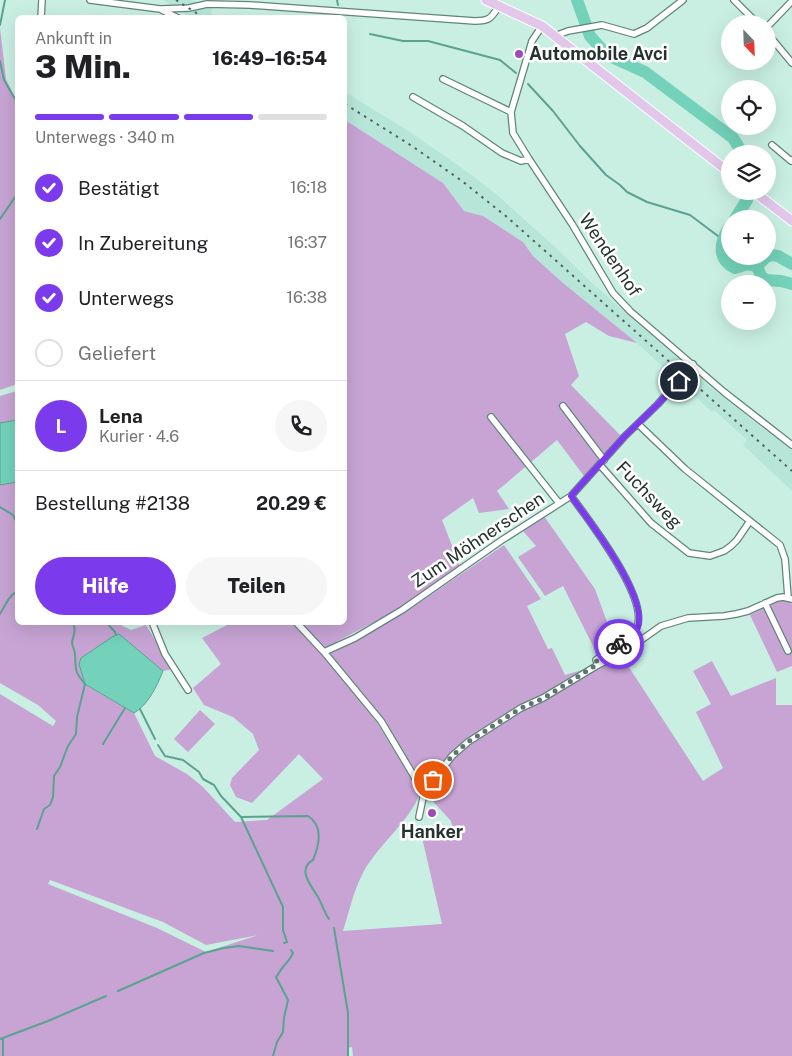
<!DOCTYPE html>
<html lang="de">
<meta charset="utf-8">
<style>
:root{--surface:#fff;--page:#f6f6f6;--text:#202124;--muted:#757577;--line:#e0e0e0;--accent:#7c3aed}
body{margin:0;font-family:"Public Sans",sans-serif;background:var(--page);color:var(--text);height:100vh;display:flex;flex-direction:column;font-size:19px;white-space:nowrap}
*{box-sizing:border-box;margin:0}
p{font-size:16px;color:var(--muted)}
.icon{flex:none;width:28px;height:28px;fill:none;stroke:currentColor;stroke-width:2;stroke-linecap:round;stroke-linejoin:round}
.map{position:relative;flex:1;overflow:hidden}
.details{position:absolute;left:15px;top:15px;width:332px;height:610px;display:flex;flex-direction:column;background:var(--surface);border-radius:8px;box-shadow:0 5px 20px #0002}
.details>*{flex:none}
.needle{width:32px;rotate:157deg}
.fabs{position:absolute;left:721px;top:15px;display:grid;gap:10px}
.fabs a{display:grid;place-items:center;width:55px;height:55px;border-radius:50%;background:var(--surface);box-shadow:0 5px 20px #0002;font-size:25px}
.pin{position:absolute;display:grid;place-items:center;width:42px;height:42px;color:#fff;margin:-21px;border:2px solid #fff;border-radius:50%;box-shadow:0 1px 5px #0007}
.courier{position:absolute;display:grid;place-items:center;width:50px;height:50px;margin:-25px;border:4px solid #7c3aed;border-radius:50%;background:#fff;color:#222;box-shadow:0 1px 6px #0007}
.overview em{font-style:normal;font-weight:800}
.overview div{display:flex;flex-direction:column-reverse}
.overview{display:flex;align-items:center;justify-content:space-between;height:85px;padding:0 20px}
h1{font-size:32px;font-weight:800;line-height:38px}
.bar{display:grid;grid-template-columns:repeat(4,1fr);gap:8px 5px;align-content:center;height:60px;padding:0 20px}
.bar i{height:6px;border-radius:4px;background:var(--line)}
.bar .active{background:var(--accent)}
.bar p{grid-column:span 4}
.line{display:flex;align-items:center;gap:12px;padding:0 20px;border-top:1px solid var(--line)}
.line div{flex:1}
.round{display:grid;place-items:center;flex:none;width:52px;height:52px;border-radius:26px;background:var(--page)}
ol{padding:0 20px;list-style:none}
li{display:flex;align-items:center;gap:15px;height:55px}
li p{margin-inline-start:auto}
li .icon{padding:5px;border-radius:50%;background:var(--accent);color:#fff;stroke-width:4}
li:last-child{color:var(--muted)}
li i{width:28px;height:28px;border:2px solid var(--line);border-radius:50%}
.action{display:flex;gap:10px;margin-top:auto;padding:10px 20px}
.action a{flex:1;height:58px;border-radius:30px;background:var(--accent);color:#fff;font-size:20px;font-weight:800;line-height:58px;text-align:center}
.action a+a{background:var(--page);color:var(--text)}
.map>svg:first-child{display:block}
.built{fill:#b7e6d8}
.green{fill:#c7a4d4;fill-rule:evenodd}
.water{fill:#73d2b9;stroke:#5ba290}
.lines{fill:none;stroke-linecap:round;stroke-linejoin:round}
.stream{stroke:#5ba290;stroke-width:2}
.river{stroke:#73d2b9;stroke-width:12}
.street-casing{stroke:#62857b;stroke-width:8}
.primary-casing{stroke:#fff;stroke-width:11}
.street{stroke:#fff;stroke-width:5.5}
.primary{stroke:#e2c7eb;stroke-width:9}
.rail{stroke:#4d625c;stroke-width:2;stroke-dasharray:2.5 5;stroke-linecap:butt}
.done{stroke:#5e756e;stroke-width:5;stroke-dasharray:0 9}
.route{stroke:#7c3aed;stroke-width:6}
.poi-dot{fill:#9e4bba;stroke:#fff;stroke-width:2}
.labels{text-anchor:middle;stroke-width:5;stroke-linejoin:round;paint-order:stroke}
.poi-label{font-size:18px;font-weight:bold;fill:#24332f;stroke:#fff;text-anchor:start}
.street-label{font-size:18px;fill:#24332f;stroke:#fff}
</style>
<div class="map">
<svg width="792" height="1056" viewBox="0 0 792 1056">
<rect width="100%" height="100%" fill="#c9efe3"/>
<!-- built -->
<path class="built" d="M 163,0 L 192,0 L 212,8 L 211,14 L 218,17 L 189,17 Z
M 345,92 L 410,132 L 462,168 L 495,193 L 555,247 L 591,282 L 713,389 L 792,451 L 792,491 L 743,445 L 747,440 L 714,410 L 712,412 L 637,343 L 563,283 L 533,256 L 523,242 L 483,216 L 464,211 L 443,183 L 345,120 Z"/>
<!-- green -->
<path class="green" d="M 0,28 L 6,79 L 18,104 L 17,384 L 0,390 Z
M 345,120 L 443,183 L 464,211 L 483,216 L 523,242 L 533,256 L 563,283 L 637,343 L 609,336 L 586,322 L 565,334 L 579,376 L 571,385 L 620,435 L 584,476 L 557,440 L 497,491 L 509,509 L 479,513 L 473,498 L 442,520 L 460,566 L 401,608 L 336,642 L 323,654 L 378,724 L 420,793 C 410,822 376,846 362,875 C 353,892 349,913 343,931 L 442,924 L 421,833 L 452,825 L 451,821 L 429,797 L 384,719 L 330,654 L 404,613 L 504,545 L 541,599 L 527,606 L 548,649 L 552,648 L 565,675 L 623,658 L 703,781 L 723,768 L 696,712 L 711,704 L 693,671 L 712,661 L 731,696 L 776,678 L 776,705 L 792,705 L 792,1056 L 353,1056 L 352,1047 L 348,1048 L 348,1056 L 0,1056 L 0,694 L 53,726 L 56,721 L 38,705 L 0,683 L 0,485 L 17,482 L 18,622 L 117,623 L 131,630 L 146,625 L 173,669 L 163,671 L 119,635 L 85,684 L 134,713 L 155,756 L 187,774 L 203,787 L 235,822 L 267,820 L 323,779 L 299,754 L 252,803 L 236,797 L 230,785 L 232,778 L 259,750 L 253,734 L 233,717 L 204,705 L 193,688 L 221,664 L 202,638 L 231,623 L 345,622 ZM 50,880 L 163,922 L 206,945 L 258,935 L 206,952 L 157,928 L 48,884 Z
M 17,391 L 17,420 L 0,423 L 0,396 Z
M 544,516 L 595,589 L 614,641 L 597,654 L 563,586 L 545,596 L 518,557 L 536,546 L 523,531 Z
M 779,601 L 787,601 L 792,604 L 792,666 L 777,672 L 750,615 Z
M 200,710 L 215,724 L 188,752 L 174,739 Z"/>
<!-- water -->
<path class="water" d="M 17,420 L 17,482 L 0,485 L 0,423 Z
M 119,634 L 163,671 C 157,686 148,705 134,713 L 85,684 L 79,664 L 81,658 L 112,637 Z"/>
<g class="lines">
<!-- stream -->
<path class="stream" d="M 337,0 L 338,5
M 0,25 L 5,0
M 370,34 L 403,41 L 428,41 L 500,60 L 516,73
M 0,61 L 4,80 L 18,104
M 528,84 L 553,111 L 580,146 L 606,175 L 620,185 L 627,192 L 647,202 L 690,215 L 722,239
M 0,219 L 18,193
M 0,507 L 13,515 L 18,525
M 0,614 C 5,606 9,595 18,591
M 106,622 L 115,632 L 116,635
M 140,709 L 155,739
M 103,744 L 125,708
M 158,745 L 165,756 L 183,760 L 199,772 L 203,779 L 214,785 L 221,796 L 241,817 L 283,907 L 283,930 L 287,942 L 284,943
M 241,817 L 308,816 C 324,826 319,845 313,860 C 296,869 312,887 318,897 C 322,904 324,912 329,919
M 37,829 L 44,809 L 50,805 L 53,797 L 54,776 L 60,767 L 68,746 L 76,734 L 77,717 L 85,684 C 74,671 76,670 75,654 C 75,650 72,647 72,642 C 74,635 76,630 73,622
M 334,928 L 348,1013 L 348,1056
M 118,991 L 204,953 L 224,948 L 239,946 L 273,951
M 0,1039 L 48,1021 L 106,996
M 3,1056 L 3,1038
M 273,1056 L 277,1042 L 283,1032 L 284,1018 L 288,1000 L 276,977 C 279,974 280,970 283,967 C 287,962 290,960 293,953 L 291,950"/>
<!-- river -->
<path class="river" d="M 577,0 L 590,36 L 607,55 L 645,72 L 733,138 L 743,154
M 735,219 L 747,200 L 750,191
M 730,226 C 720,241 716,259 735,268 L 747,264 L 757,266 L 761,276 L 766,280 L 781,281 L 792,284
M 757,266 L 765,258 L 771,255 L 778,256 L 792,264"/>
<defs>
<path id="street" d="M 90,0 L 160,9 L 189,8 L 207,4 L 250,5 L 475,21 C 490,21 491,18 499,6
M 734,0 L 758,24
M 162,10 L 178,18
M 41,18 L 42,0
M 542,26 L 532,41 L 511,112 L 513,133 L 529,159 L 572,224 L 613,293 L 630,311 L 724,392 L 792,445
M 768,26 L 792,1
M 768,34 L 792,63
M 555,36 L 568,31 L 602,25 L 634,34 L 647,28 L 683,0
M 443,79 L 511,112
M 413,97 L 463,126 L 502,153 L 521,161 L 529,159
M 772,145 L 791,161 L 792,160
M 563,406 L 604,460
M 491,417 L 559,503
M 638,424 L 685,469 L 780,545 L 785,559 L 788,597
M 600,465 L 651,523 L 689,553 L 710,556 L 724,551 L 731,546 L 737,540 L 750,521
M 571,496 C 589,520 649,598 637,627 C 632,639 607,652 596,660 L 598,665
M 765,603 L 788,651
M 152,622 L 165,654 L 188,690
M 296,622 L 324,652 L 381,721 L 424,793 L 419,817
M 324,652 L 355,638 L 402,610 L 502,540 L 571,496 L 624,437 L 658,404 L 693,364
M 424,793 L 452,756 L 468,742 L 521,708 L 543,698 L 598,665 L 624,652 L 661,626 L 688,618 L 724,616 L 736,614 L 748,611 L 777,598 L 783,597 L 792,599"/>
<path id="primary" d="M 486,0 L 542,26 L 730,173
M 753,191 L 792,221"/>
</defs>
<!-- street casing -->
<use href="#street" class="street-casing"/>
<!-- primary casing -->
<use href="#primary" class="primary-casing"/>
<!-- street -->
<use href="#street" class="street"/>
<!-- primary -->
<use href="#primary" class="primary"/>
<!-- rail -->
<path class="rail" d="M 176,0 L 204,18
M 345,104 L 412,146 L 462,181 L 507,217 L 792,471"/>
</g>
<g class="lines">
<!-- done -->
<path class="done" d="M 433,780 L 452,756 L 468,742 L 521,708 L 544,698 L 598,664 L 596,660 L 619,644"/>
<!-- route -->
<path class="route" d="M 619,644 C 625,640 633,636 637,629 C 651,600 588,519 571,496 L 624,437 L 658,404 L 679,381"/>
</g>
<!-- markers -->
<g class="poi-dot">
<circle cx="519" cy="54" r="5"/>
<circle cx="432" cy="813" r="5"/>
</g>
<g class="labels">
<!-- poi labels -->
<g class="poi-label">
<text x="529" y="60">Automobile Avci</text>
<text x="432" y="838" text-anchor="middle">Hanker</text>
</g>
<!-- street labels -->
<g class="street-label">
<text transform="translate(610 255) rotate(56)" y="6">Wendenhof</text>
<text transform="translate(649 495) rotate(46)" y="6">Fuchsweg</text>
<text transform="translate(478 540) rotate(-34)" y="6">Zum Möhnerschen</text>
</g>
</g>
</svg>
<div class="fabs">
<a><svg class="needle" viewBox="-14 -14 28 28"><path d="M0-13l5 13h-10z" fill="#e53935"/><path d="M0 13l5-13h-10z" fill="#757577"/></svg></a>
<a><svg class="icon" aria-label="locate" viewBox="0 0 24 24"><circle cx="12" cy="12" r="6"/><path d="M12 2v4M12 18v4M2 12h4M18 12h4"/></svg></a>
<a><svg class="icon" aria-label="layers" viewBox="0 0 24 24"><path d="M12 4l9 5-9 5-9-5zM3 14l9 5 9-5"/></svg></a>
<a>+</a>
<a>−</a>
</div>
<div class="pin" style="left:433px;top:780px;background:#ea580c"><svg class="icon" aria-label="bag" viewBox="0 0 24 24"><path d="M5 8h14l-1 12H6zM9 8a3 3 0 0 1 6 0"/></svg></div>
<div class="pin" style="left:679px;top:381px;background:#1f2937"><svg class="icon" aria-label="home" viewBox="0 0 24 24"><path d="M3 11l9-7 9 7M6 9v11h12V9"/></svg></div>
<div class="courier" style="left:619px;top:644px"><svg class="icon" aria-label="bike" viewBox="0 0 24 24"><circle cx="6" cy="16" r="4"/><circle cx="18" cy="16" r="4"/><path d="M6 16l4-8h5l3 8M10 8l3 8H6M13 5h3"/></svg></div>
<section class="details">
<div class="overview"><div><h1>3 Min.</h1><p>Ankunft in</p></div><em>16:49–16:54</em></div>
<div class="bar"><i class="active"></i><i class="active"></i><i class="active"></i><i></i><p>Unterwegs · 340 m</p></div>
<ol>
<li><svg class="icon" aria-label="check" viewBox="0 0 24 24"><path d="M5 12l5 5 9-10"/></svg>Bestätigt<p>16:18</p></li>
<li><svg class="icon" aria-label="check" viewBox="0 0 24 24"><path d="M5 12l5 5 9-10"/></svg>In Zubereitung<p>16:37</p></li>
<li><svg class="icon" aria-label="check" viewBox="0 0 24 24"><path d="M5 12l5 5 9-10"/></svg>Unterwegs<p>16:38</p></li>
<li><i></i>Geliefert</li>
</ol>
<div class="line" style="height:90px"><b class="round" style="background:var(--accent);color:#fff">L</b><div><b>Lena</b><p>Kurier · 4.6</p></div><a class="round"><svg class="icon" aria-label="phone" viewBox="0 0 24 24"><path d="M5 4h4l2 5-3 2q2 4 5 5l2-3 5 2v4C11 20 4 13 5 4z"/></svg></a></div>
<div class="line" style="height:65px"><div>Bestellung #2138</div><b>20.29 €</b></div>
<div class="action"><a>Hilfe</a><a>Teilen</a></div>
</section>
</div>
